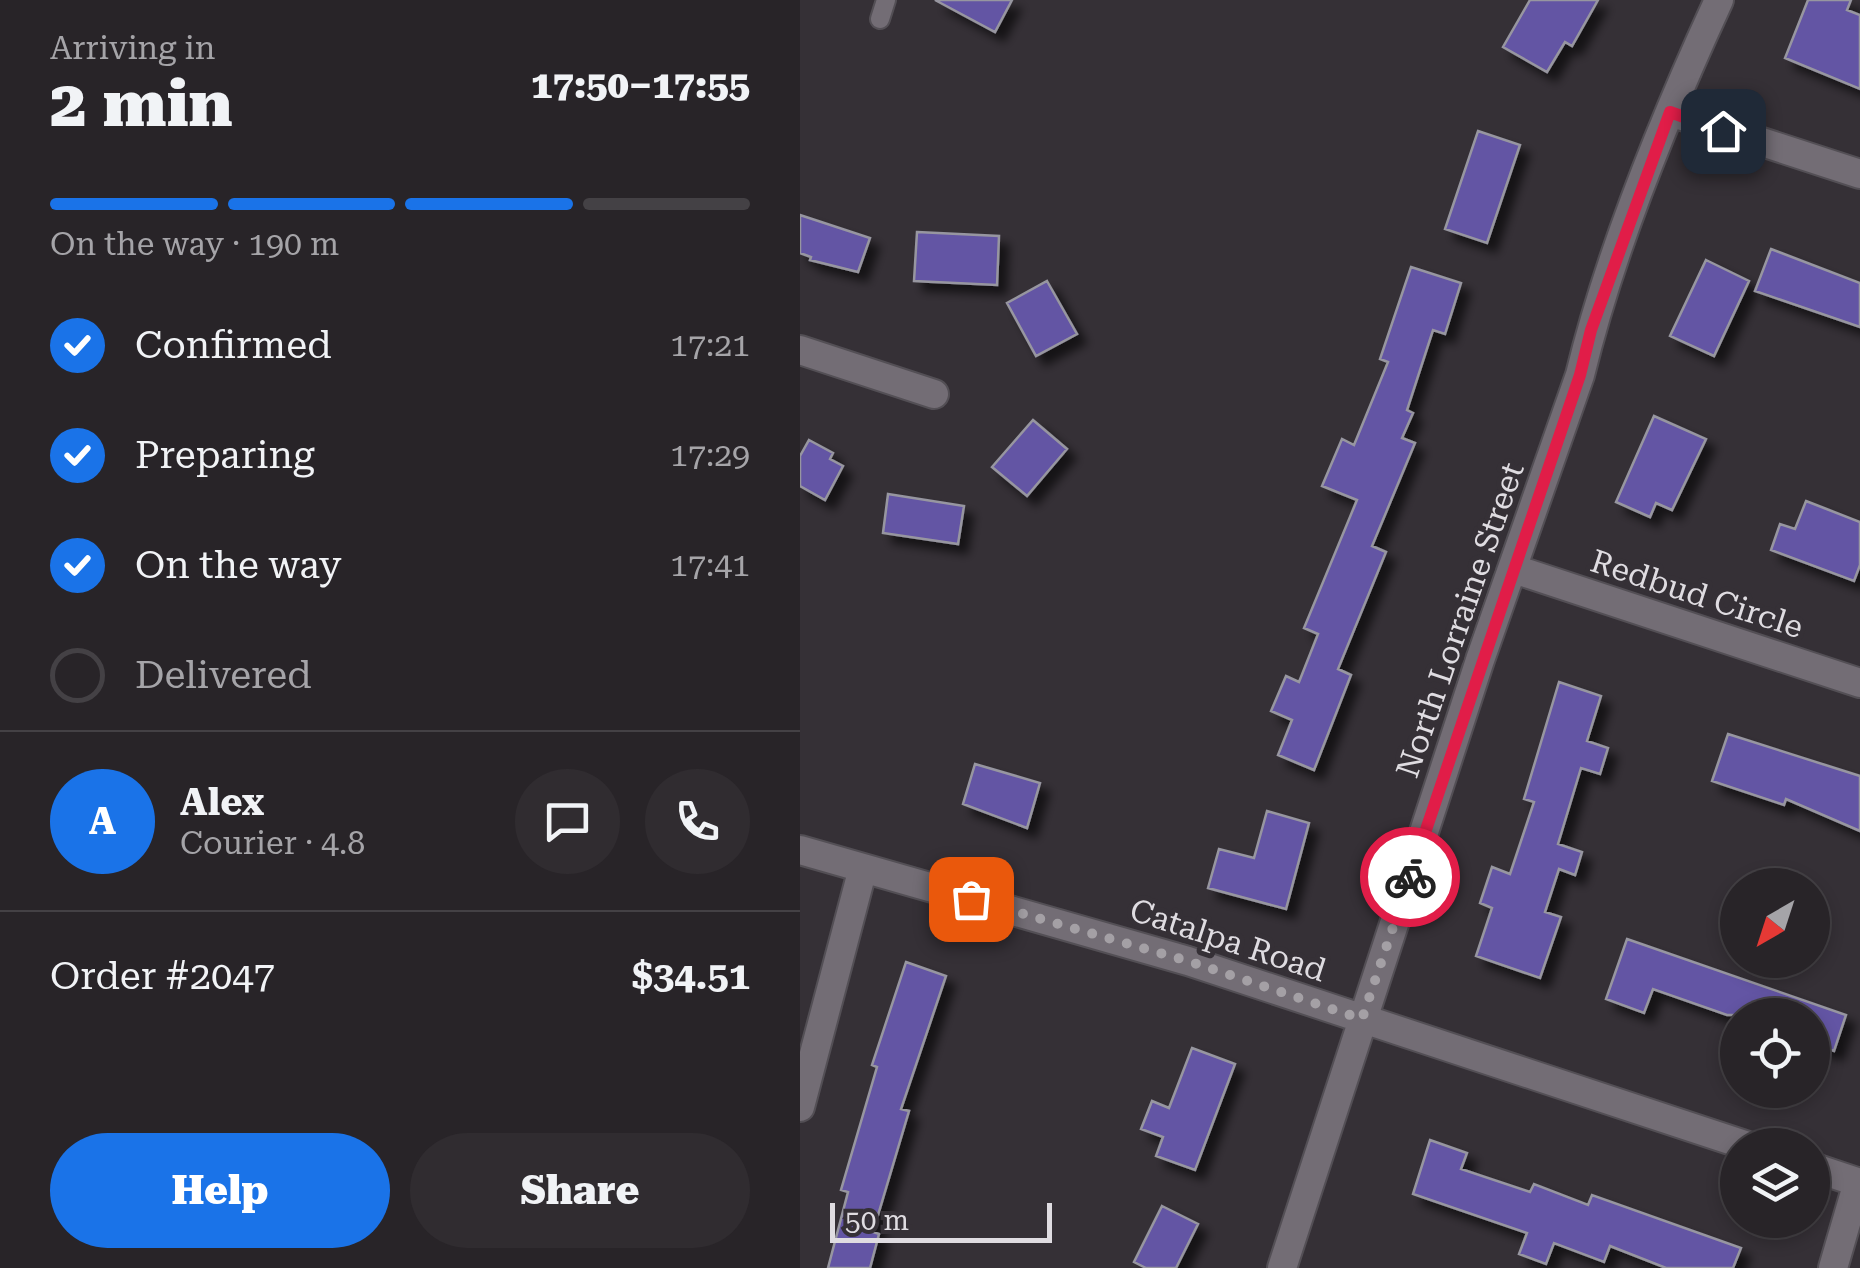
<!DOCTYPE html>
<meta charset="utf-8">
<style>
:root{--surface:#282428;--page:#302c30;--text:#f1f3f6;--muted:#a5a4a8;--line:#444145;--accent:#1a73e8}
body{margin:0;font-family:"Roboto Serif",serif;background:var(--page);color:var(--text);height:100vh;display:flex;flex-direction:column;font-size:38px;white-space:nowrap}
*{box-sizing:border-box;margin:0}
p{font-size:32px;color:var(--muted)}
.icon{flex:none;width:55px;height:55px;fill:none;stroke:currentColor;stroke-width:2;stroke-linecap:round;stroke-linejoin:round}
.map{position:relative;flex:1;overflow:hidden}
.details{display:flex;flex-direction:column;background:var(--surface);width:800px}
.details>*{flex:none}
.needle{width:65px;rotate:219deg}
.buttons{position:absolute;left:920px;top:868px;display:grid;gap:20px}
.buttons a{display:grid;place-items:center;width:110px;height:110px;border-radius:50%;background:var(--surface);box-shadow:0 5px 15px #0003,0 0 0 2px var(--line);font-size:50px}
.scale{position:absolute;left:30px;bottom:25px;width:222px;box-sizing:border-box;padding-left:10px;border:5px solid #dfdce1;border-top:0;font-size:28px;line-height:35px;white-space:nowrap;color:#dfdce1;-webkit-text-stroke:8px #353036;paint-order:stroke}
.pin{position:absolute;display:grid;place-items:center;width:85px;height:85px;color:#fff;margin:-42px;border-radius:20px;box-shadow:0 5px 15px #0006}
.courier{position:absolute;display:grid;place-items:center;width:100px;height:100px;margin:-50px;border:8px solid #e11d48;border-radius:50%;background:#fff;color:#222;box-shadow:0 2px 12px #0007}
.overview em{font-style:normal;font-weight:800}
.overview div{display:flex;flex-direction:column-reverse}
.overview{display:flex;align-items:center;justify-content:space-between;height:170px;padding:0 50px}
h1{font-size:65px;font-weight:800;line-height:75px}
.bar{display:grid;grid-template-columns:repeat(4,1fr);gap:15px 10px;align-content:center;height:120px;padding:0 50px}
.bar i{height:12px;border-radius:8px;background:var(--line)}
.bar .on{background:var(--accent)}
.bar p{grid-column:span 4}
.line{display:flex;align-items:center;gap:25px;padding:0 50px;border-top:2px solid var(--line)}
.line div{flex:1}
.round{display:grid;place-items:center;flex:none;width:105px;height:105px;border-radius:52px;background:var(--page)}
ol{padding:0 50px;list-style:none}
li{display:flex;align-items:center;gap:30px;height:110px}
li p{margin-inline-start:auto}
li .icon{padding:10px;border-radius:50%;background:var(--accent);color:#fff;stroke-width:4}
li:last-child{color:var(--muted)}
li i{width:55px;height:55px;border:5px solid var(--line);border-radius:50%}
.button{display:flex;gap:20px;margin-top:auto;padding:20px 50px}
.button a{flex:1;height:115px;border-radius:60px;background:var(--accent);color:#fff;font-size:40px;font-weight:800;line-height:115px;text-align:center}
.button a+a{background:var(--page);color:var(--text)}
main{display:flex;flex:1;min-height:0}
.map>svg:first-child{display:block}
.building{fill:#6354a4;stroke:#9796a0;stroke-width:2.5;filter:url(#shadow)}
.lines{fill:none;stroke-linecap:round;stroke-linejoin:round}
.service-casing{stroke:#534f55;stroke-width:22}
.minor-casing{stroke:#534f55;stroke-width:32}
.service{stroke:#736d75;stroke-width:18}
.minor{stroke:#736d75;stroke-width:28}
.done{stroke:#a4a0a5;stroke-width:10;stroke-dasharray:0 18}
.route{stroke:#e11d48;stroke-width:12}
.labels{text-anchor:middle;stroke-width:10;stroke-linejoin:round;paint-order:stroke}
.street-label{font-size:32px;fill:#dfdce1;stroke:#353036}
</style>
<main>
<section class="details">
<div class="overview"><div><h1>2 min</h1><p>Arriving in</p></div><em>17:50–17:55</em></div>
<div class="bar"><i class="on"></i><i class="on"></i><i class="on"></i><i></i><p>On the way · 190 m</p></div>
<ol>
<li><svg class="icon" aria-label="check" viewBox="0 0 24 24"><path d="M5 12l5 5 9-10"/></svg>Confirmed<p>17:21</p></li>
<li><svg class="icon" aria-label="check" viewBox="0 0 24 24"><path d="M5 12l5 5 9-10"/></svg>Preparing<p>17:29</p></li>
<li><svg class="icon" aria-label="check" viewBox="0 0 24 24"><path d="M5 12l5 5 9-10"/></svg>On the way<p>17:41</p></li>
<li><i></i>Delivered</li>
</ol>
<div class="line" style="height:180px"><b class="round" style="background:var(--accent);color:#fff">A</b><div><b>Alex</b><p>Courier · 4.8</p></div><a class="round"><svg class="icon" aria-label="chat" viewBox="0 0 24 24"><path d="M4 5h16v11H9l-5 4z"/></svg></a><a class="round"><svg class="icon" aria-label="phone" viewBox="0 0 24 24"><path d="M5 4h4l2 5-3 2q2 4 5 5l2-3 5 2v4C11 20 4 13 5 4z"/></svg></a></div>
<div class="line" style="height:130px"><div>Order #2047</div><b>$34.51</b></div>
<div class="button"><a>Help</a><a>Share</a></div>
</section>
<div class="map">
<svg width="1060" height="1268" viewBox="0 0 1060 1268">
<defs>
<filter id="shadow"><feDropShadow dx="9" dy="9" stdDeviation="5" flood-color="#0009"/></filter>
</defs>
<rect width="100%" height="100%" fill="#353036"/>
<!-- building -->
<path class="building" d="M 135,0 L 212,0 L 195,32 Z
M 730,0 L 798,0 L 772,46 L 765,42 L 747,72 L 703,47 Z
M 1008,0 L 1051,0 L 1047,10 L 1060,15 L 1060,89 L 985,58 Z
M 678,131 L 720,145 L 687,243 L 645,229 Z
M 0,215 L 70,238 L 58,272 L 10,260 L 11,257 L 0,253 Z
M 117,232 L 199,236 L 197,285 L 114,281 Z
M 971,249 L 1060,283 L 1060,327 L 955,291 Z
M 906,260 L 949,281 L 914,356 L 870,336 Z
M 611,267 L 661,283 L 645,334 L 633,330 L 607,410 L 613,413 L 602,438 L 615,443 L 572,546 L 586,552 L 538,669 L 551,675 L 514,770 L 478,755 L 492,720 L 471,711 L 486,676 L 499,682 L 518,634 L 504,628 L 557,500 L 522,486 L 542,439 L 554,445 L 588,362 L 580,359 Z
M 247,281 L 277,334 L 236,356 L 207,303 Z
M 854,416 L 906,439 L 872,510 L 856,503 L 850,517 L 816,502 Z
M 233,420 L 267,449 L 227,496 L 192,467 Z
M 9,440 L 33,453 L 30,459 L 43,466 L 25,500 L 0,486 L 0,456 Z
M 88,494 L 164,506 L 158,544 L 83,533 Z
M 1006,501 L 1060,522 L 1060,565 L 1054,581 L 971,550 L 980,524 L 995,529 Z
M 759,682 L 801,696 L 787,741 L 808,748 L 800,774 L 781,768 L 758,844 L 782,852 L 775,875 L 759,869 L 745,912 L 761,917 L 740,978 L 676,956 L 692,908 L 680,903 L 692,867 L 710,874 L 734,802 L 724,799 Z
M 928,734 L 1060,776 L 1060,831 L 986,799 L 984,805 L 912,781 Z
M 175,764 L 240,783 L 227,828 L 163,804 Z
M 467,811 L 509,823 L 486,909 L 408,888 L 419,849 L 454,858 Z
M 827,939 L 1046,1015 L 1034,1051 L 1012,1044 L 1012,1015 L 927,1015 L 853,989 L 844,1013 L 806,999 Z
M 106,962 L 146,976 L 101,1109 L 109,1111 L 73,1232 L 79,1234 L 70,1268 L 28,1268 L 48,1192 L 41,1190 L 77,1067 L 72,1065 Z
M 392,1048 L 435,1064 L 395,1170 L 356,1156 L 363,1137 L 341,1129 L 352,1101 L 369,1108 Z
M 630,1140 L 667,1153 L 661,1169 L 730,1192 L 734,1184 L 788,1205 L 792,1195 L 941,1248 L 933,1268 L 866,1268 L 810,1246 L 804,1262 L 754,1243 L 746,1264 L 719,1254 L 727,1233 L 613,1194 Z
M 362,1206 L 398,1224 L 376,1268 L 346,1268 L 334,1262 Z"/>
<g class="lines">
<defs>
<path id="service" d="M 80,19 L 86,0"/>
<path id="minor" d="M 870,112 L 1060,174
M 0,350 L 134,394
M 714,569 L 1060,683
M 0,850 L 388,961 L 945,1145
M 0,1107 L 63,868
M 1012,1167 L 1060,1183
M 482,1268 L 680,660 L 780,375 C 810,251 865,117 919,0
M 1033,1268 L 1058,1182"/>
</defs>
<!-- service casing -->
<use href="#service" class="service-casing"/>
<!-- minor casing -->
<use href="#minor" class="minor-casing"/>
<!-- service -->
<use href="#service" class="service"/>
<!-- minor -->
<use href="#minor" class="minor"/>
</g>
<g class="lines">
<!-- done -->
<path class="done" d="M 171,899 L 388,961 L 562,1019 L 610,877"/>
<!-- route -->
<path class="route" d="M 610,877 L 780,375 L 791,330 L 870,112 L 923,131"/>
</g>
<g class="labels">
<!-- street labels -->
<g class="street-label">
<text transform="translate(897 594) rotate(18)" y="11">Redbud Circle</text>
<text transform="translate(660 620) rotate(-71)" y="11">North Lorraine Street</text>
<text transform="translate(428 940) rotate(18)" y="11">Catalpa Road</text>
</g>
</g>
</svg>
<div class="buttons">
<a><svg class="needle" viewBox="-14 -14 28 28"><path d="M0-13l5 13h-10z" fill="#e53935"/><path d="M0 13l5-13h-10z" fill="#a5a4a8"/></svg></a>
<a><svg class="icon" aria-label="locate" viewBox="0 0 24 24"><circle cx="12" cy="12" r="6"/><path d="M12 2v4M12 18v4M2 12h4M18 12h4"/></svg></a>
<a><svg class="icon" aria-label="layers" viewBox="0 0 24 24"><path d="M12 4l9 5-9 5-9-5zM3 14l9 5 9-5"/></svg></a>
</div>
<div class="scale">50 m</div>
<div class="pin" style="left:171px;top:899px;background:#ea580c"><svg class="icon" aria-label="bag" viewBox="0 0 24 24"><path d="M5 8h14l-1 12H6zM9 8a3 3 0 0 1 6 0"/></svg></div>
<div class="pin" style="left:923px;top:131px;background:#1f2937"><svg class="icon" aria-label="home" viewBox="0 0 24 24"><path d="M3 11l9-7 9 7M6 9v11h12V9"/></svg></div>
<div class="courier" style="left:610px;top:877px"><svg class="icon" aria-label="bike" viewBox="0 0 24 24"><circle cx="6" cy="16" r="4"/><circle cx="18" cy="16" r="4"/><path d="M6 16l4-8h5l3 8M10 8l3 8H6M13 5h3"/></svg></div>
</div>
</main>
